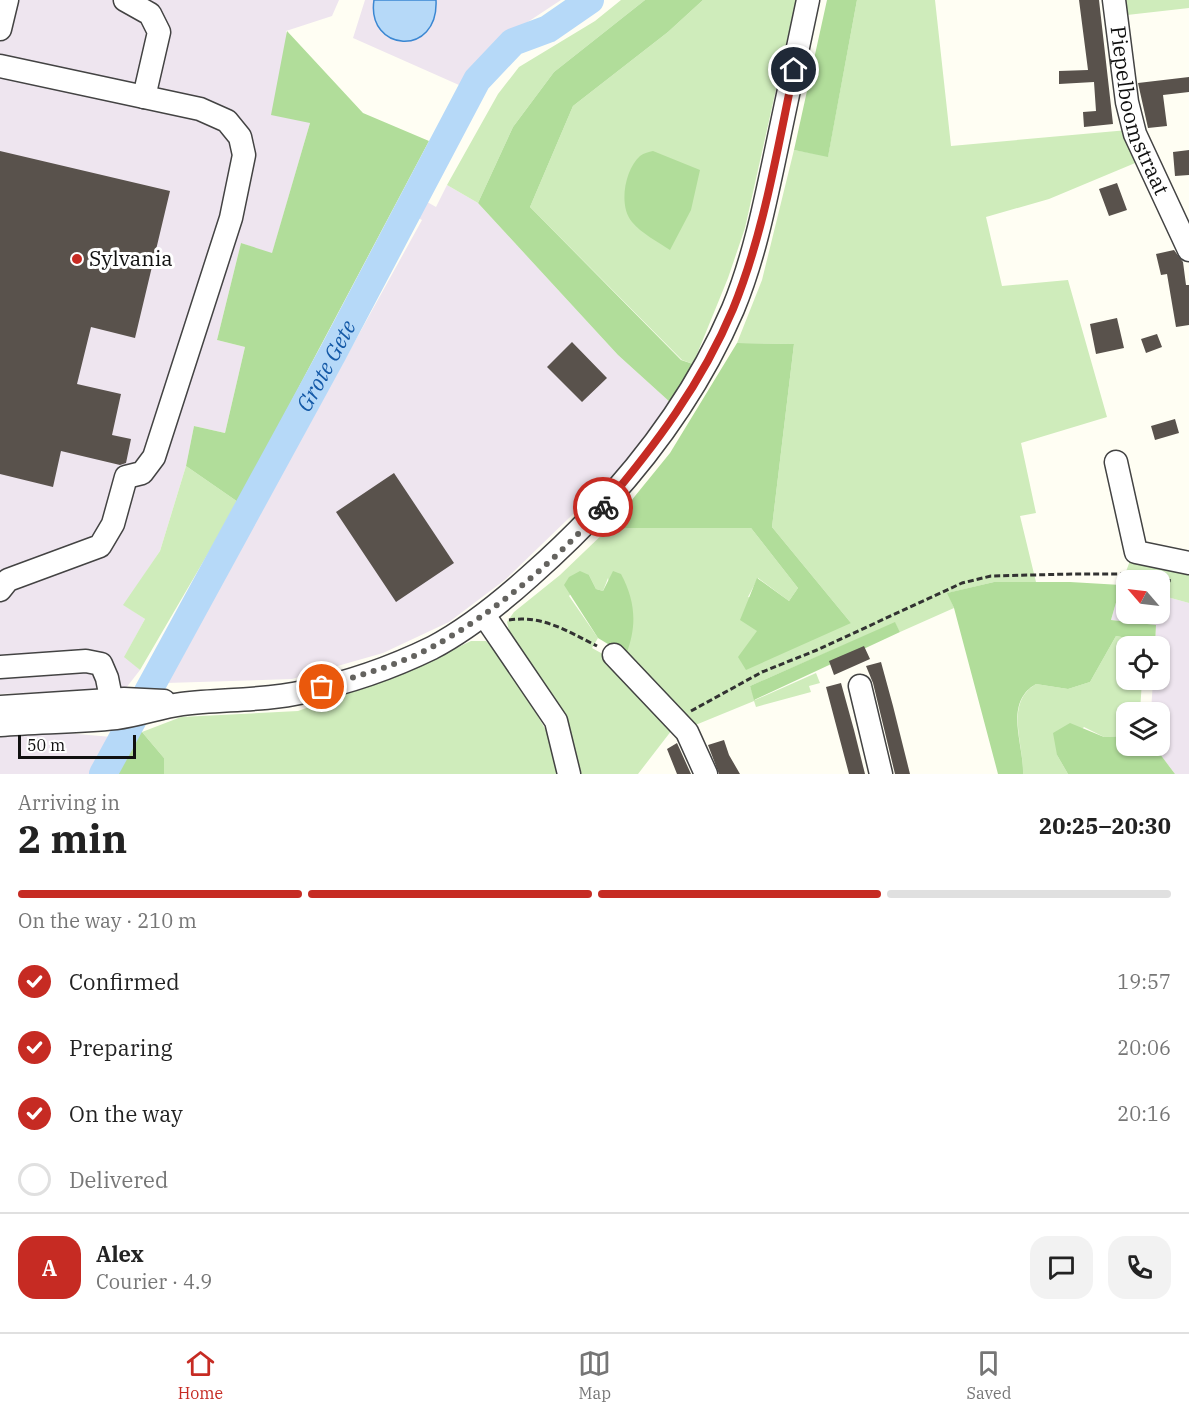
<!DOCTYPE html>
<meta charset="utf-8">
<style>
:root{--surface:#fff;--page:#f2f2f2;--text:#222;--muted:#767676;--line:#e0e0e0;--accent:#c62b23}
body{margin:0;font-family:"IBM Plex Serif",serif;background:var(--page);color:var(--text);height:100vh;display:flex;flex-direction:column;font-size:22px;white-space:nowrap}
*{box-sizing:border-box;margin:0}
p{font-size:20px;color:var(--muted)}
.icon{flex:none;width:33px;height:33px;fill:none;stroke:currentColor;stroke-width:2;stroke-linecap:round;stroke-linejoin:round}
.map{position:relative;height:774px;overflow:hidden}
.sheet{display:flex;flex-direction:column;background:var(--surface);flex:1}
.sheet>*{flex:none}
.needle{width:39px;rotate:298deg}
.controls{position:absolute;left:1116px;top:570px;display:grid;gap:12px}
.controls a{display:grid;place-items:center;width:54px;height:54px;border-radius:12px;background:var(--surface);box-shadow:0 2px 4px #0004;font-size:30px}
.scale{position:absolute;left:18px;bottom:15px;width:118px;box-sizing:border-box;padding-left:6px;border:3px solid #101010;border-top:0;font-size:16px;line-height:21px;white-space:nowrap;color:#101010;-webkit-text-stroke:4px #fff;paint-order:stroke}
.pin{position:absolute;display:grid;place-items:center;width:51px;height:51px;color:#fff;margin:-26px;border:3px solid #fff;border-radius:50%;box-shadow:0 2px 6px #0007}
.courier{position:absolute;display:grid;place-items:center;width:60px;height:60px;margin:-30px;border:4px solid #c62b23;border-radius:50%;background:#fff;color:#222;box-shadow:0 2px 8px #0007}
.headline em{font-style:normal;font-weight:700}
.headline div{display:flex;flex-direction:column-reverse}
.headline{display:flex;align-items:center;justify-content:space-between;height:102px;padding:0 18px}
h1{font-size:39px;font-weight:700;line-height:45px}
.bar{display:grid;grid-template-columns:repeat(4,1fr);gap:9px 6px;align-content:center;height:72px;padding:0 18px}
.bar i{height:8px;border-radius:4px;background:var(--line)}
.bar .current{background:var(--accent)}
.bar p{grid-column:span 4}
.line{display:flex;align-items:center;gap:15px;padding:0 18px;border-top:2px solid var(--line)}
.line div{flex:1}
.round{display:grid;place-items:center;flex:none;width:63px;height:63px;border-radius:18px;background:var(--page)}
ol{padding:0 18px;list-style:none}
li{display:flex;align-items:center;gap:18px;height:66px}
li p{margin-inline-start:auto}
li .icon{padding:6px;border-radius:50%;background:var(--accent);color:#fff;stroke-width:4}
li:last-child{color:var(--muted)}
li i{width:33px;height:33px;border:3px solid var(--line);border-radius:50%}
.tabs{display:flex;justify-content:space-around;align-items:center;height:84px;border-top:2px solid var(--line);background:var(--surface);font-size:16px;color:var(--muted)}
.tabs a{display:grid;justify-items:center;gap:3px}
.tabs .current{color:var(--accent)}
.map>svg:first-child{display:block}
.industrial{fill:#eee5ef}
.green{fill:#cfecbb}
.forest{fill:#b1dd9a}
.water{fill:#b6d9f8;stroke:#3b87d2;stroke-width:1.5}
.lines{fill:none;stroke-linecap:round;stroke-linejoin:round}
.river{stroke:#b6d9f8;stroke-width:28}
.building{fill:#59524c}
.minor-casing{stroke:#434343;stroke-width:25}
.path{stroke:#323232;stroke-width:3;stroke-dasharray:6 3;stroke-linecap:butt}
.minor{stroke:#fff;stroke-width:22}
.done{stroke:#64635f;stroke-width:6;stroke-dasharray:0 10.8}
.route{stroke:#c62b23;stroke-width:8}
.poi-dot{fill:#c62b23;stroke:#fff;stroke-width:2}
.labels{text-anchor:middle;stroke-width:6;stroke-linejoin:round;paint-order:stroke}
.street-label{font-size:21px;fill:#101010;stroke:#fff}
.poi-label{font-size:21px;fill:#101010;stroke:#fff;text-anchor:start}
.water-label{font-size:22px;font-style:italic;fill:#1459a7;stroke:#fff}
</style>
<div class="map">
<svg width="1189" height="774" viewBox="0 0 1189 774">
<rect width="100%" height="100%" fill="#fffef3"/>
<!-- industrial -->
<path class="industrial" d="M 0,0 L 339,0 L 332,16 L 286,31 L 310,123 L 272,254 L 241,243 L 217,340 L 245,347 L 225,433 L 194,426 L 186,466 L 160,551 L 124,605 L 145,619 L 125,656 L 140,670 L 126,688 L 0,694 Z
M 365,0 L 561,0 L 490,47 L 459,85 L 353,38 Z
M 447,185 L 478,203 L 618,355 L 671,403 L 630,459 L 506,579 L 449,622 L 383,653 L 292,679 L 166,683 L 422,220 L 414,216 L 422,199 L 436,207 Z
M 1121,585 L 1126,587 L 1126,614 L 1160,614 L 1160,595 L 1189,603 L 1189,774 L 1175,774 L 1154,746 L 1160,746 L 1160,712 L 1151,712 L 1153,680 L 1160,680 L 1160,646 L 1155,646 L 1156,625 L 1111,620 Z
M 55,732 L 123,738 L 103,774 L 0,774 L 0,736 Z"/>
<!-- green -->
<path class="green" d="M 621,0 L 645,0 L 554,72 L 513,127 L 478,203 L 447,185 L 498,94 L 519,67 L 595,21 Z
M 703,0 L 796,0 L 745,228 L 728,278 L 693,364 L 682,360 L 530,207 L 573,106 L 668,32 Z
M 857,0 L 935,0 L 951,146 L 1128,130 L 1140,161 L 1049,199 L 986,217 L 1002,286 L 1068,280 L 1107,417 L 1021,443 L 1036,513 L 1020,516 L 1036,582 L 994,582 L 948,593 L 954,608 L 900,632 L 895,623 L 750,686 L 755,700 L 816,673 L 820,683 L 809,686 L 811,692 L 756,707 L 754,701 L 693,726 L 626,655 L 608,578 L 603,591 L 596,589 L 589,575 L 569,596 L 598,638 L 592,648 L 610,658 L 675,726 L 638,774 L 576,774 L 510,635 L 507,622 L 514,612 L 560,575 L 609,528 L 751,528 L 798,588 L 789,601 L 758,578 L 748,597 L 851,623 L 772,527 L 794,344 L 737,343 L 762,280 L 794,150 L 828,156 Z
M 1126,0 L 1189,0 L 1189,8 L 1127,15 Z
M 186,466 L 238,502 L 140,670 L 124,657 L 145,619 L 123,605 L 160,551 Z
M 1131,558 L 1189,571 L 1189,603 L 1160,595 L 1160,580 L 1126,580 L 1126,587 L 1121,585 Z
M 1116,636 L 1145,641 L 1145,646 L 1126,646 L 1126,680 L 1142,680 L 1140,712 L 1126,712 L 1126,736 L 1104,737 L 1084,727 L 1057,755 L 1068,774 L 1023,774 C 1024,744 1004,703 1036,684 L 1068,689 L 1090,682 Z
M 471,641 L 486,641 L 500,652 L 550,737 L 557,774 L 164,774 L 164,758 L 142,732 L 181,717 L 298,711 L 404,673 Z"/>
<!-- forest -->
<path class="forest" d="M 645,0 L 703,0 L 668,32 L 573,106 L 530,207 L 681,360 L 693,364 L 671,403 L 618,355 L 478,203 L 513,127 L 554,72 Z
M 827,0 L 857,0 L 828,157 L 794,150 Z
M 287,31 L 363,113 L 429,141 L 238,502 L 186,466 L 194,426 L 225,433 L 245,347 L 217,340 L 241,243 L 272,253 L 310,123 L 271,115 Z
M 653,151 L 700,170 L 691,210 L 670,250 C 658,242 641,233 632,222 C 618,206 625,169 640,156 C 644,153 649,152 653,151 Z
M 737,343 L 794,344 L 772,527 L 851,623 L 746,670 L 738,657 L 757,631 L 740,620 L 757,578 L 789,601 L 798,588 L 751,528 L 609,528 L 670,453 Z
M 580,571 L 589,575 L 596,589 L 603,591 L 613,571 L 621,574 C 636,602 637,626 626,655 L 598,638 L 564,585 L 569,577 Z
M 994,582 L 1070,582 L 1121,585 L 1111,620 L 1156,625 L 1155,646 L 1145,646 L 1145,641 L 1116,636 L 1090,682 L 1068,689 L 1036,684 C 1003,703 1024,744 1023,774 L 998,774 L 954,608 L 947,593 Z
M 895,622 L 900,632 L 754,700 L 750,686 Z
M 1070,723 L 1104,737 L 1126,736 L 1126,746 L 1154,746 L 1175,774 L 1068,774 L 1057,755 L 1053,733 Z
M 142,732 L 164,758 L 164,774 L 103,774 L 123,738 Z"/>
<!-- water -->
<path class="water" d="M 374,0 L 436,0 C 439,58 366,52 374,0 Z"/>
<g class="lines">
<!-- river -->
<path class="river" id="s1" d="M 103,774 L 333,353 L 477,80 L 513,42 L 548,29 L 590,0"/>
</g>
<!-- building -->
<path class="building" d="M 1079,0 L 1099,0 L 1113,124 L 1084,127 L 1083,112 L 1096,111 L 1094,82 L 1059,84 L 1059,71 L 1088,70 Z
M 1189,77 L 1189,92 L 1163,95 L 1167,126 L 1148,128 L 1138,83 Z
M 1189,150 L 1189,175 L 1175,176 L 1173,152 Z
M 0,151 L 170,191 L 135,338 L 91,327 L 77,384 L 121,394 L 112,435 L 131,439 L 126,463 L 120,465 L 61,451 L 53,487 L 0,474 Z
M 1117,183 L 1127,210 L 1109,216 L 1099,189 Z
M 1174,250 L 1183,262 L 1186,285 L 1189,285 L 1189,325 L 1176,327 L 1167,274 L 1161,275 L 1156,254 Z
M 1117,318 L 1124,348 L 1096,354 L 1090,324 Z
M 1157,334 L 1162,347 L 1146,353 L 1141,339 Z
M 572,342 L 607,378 L 582,402 L 547,367 Z
M 1175,419 L 1179,433 L 1155,440 L 1151,426 Z
M 394,473 L 454,563 L 396,602 L 336,512 Z
M 864,646 L 870,659 L 834,675 L 829,661 Z
M 881,662 L 893,706 L 910,774 L 895,774 L 873,683 L 866,666 Z
M 841,683 L 854,730 L 865,774 L 849,774 L 826,687 Z
M 724,740 L 729,755 L 740,774 L 719,774 L 708,745 Z
M 677,743 L 691,774 L 677,774 L 667,749 Z"/>
<g class="lines">
<defs>
<g id="minor">
<path d="M 125,0 L 150,14 L 159,32 L 144,97"/>
<path id="s2" d="M 1114,0 L 1127,102 L 1135,134 L 1189,250"/>
<path d="M 0,29 L 7,0"/>
<path d="M 0,66 L 200,109 L 227,121 L 240,137 L 244,155 L 231,218 L 154,457 L 142,473 L 126,477 L 113,524 L 100,546 L 8,580 L 0,590"/>
<path d="M 1116,462 L 1136,552 L 1189,563"/>
<path d="M 484,615 L 556,721 L 569,774"/>
<path d="M 614,655 L 687,732 L 706,774"/>
<path d="M 0,667 L 86,661 L 101,664 L 107,678 L 114,713"/>
<path d="M 860,686 L 881,774"/>
<path d="M 0,707 L 124,699 L 164,701"/>
<path d="M 0,725 C 39,722 78,722 116,718 C 139,715 160,707 182,704 C 223,699 264,701 304,692 C 347,683 393,667 432,648 C 468,629 500,603 530,576 C 615,501 688,414 733,309 C 753,261 764,208 775,156 C 786,104 797,52 808,0"/>
</g>
</defs>
<!-- minor casing -->
<use href="#minor" class="minor-casing"/>
<!-- path -->
<path class="path" d="M 509,620 C 543,615 567,631 597,646
M 691,711 L 762,672 L 817,650 L 962,583 L 991,576 L 1072,574 L 1124,574 L 1172,581"/>
<!-- minor -->
<use href="#minor" class="minor"/>
</g>
<g class="lines">
<!-- done -->
<path class="done" d="M 322,687 C 360,675 400,665 434,646 C 493,614 559,558 603,507"/>
<!-- route -->
<path class="route" d="M 603,507 C 655,446 702,383 733,309 C 764,233 777,150 794,70"/>
</g>
<!-- markers -->
<circle class="poi-dot" cx="77" cy="259" r="6"/>
<g class="labels">
<!-- street labels -->
<g class="street-label">
<text dy="7" stroke="none"><textPath href="#s2" startOffset="114">Piepelboomstraat</textPath></text>
</g>
<!-- poi labels -->
<g class="poi-label">
<text x="89" y="266">Sylvania</text>
</g>
<!-- water labels -->
<g class="water-label">
<text dy="8" stroke="none"><textPath href="#s1" startOffset="465">Grote Gete</textPath></text>
</g>
</g>
</svg>
<div class="controls">
<a><svg class="needle" viewBox="-14 -14 28 28"><path d="M0-13l5 13h-10z" fill="#e53935"/><path d="M0 13l5-13h-10z" fill="#767676"/></svg></a>
<a><svg class="icon" aria-label="locate" viewBox="0 0 24 24"><circle cx="12" cy="12" r="6"/><path d="M12 2v4M12 18v4M2 12h4M18 12h4"/></svg></a>
<a><svg class="icon" aria-label="layers" viewBox="0 0 24 24"><path d="M12 4l9 5-9 5-9-5zM3 14l9 5 9-5"/></svg></a>
</div>
<div class="scale">50 m</div>
<div class="pin" style="left:322px;top:687px;background:#ea580c"><svg class="icon" aria-label="bag" viewBox="0 0 24 24"><path d="M5 8h14l-1 12H6zM9 8a3 3 0 0 1 6 0"/></svg></div>
<div class="pin" style="left:794px;top:70px;background:#1f2937"><svg class="icon" aria-label="home" viewBox="0 0 24 24"><path d="M3 11l9-7 9 7M6 9v11h12V9"/></svg></div>
<div class="courier" style="left:603px;top:507px"><svg class="icon" aria-label="bike" viewBox="0 0 24 24"><circle cx="6" cy="16" r="4"/><circle cx="18" cy="16" r="4"/><path d="M6 16l4-8h5l3 8M10 8l3 8H6M13 5h3"/></svg></div>
</div>
<section class="sheet">
<div class="headline"><div><h1>2 min</h1><p>Arriving in</p></div><em>20:25–20:30</em></div>
<div class="bar"><i class="current"></i><i class="current"></i><i class="current"></i><i></i><p>On the way · 210 m</p></div>
<ol>
<li><svg class="icon" aria-label="check" viewBox="0 0 24 24"><path d="M5 12l5 5 9-10"/></svg>Confirmed<p>19:57</p></li>
<li><svg class="icon" aria-label="check" viewBox="0 0 24 24"><path d="M5 12l5 5 9-10"/></svg>Preparing<p>20:06</p></li>
<li><svg class="icon" aria-label="check" viewBox="0 0 24 24"><path d="M5 12l5 5 9-10"/></svg>On the way<p>20:16</p></li>
<li><i></i>Delivered</li>
</ol>
<div class="line" style="height:108px"><b class="round" style="background:var(--accent);color:#fff">A</b><div><b>Alex</b><p>Courier · 4.9</p></div><a class="round"><svg class="icon" aria-label="chat" viewBox="0 0 24 24"><path d="M4 5h16v11H9l-5 4z"/></svg></a><a class="round"><svg class="icon" aria-label="phone" viewBox="0 0 24 24"><path d="M5 4h4l2 5-3 2q2 4 5 5l2-3 5 2v4C11 20 4 13 5 4z"/></svg></a></div>
</section>
<nav class="tabs">
<a class="current"><svg class="icon" aria-label="home" viewBox="0 0 24 24"><path d="M3 11l9-7 9 7M6 9v11h12V9"/></svg>Home</a>
<a><svg class="icon" aria-label="map" viewBox="0 0 24 24"><path d="M3 6l6-2 6 2 6-2v14l-6 2-6-2-6 2zM9 4v14M15 6v14"/></svg>Map</a>
<a><svg class="icon" aria-label="saved" viewBox="0 0 24 24"><path d="M7 4h10v16l-5-4-5 4z"/></svg>Saved</a>
</nav>
